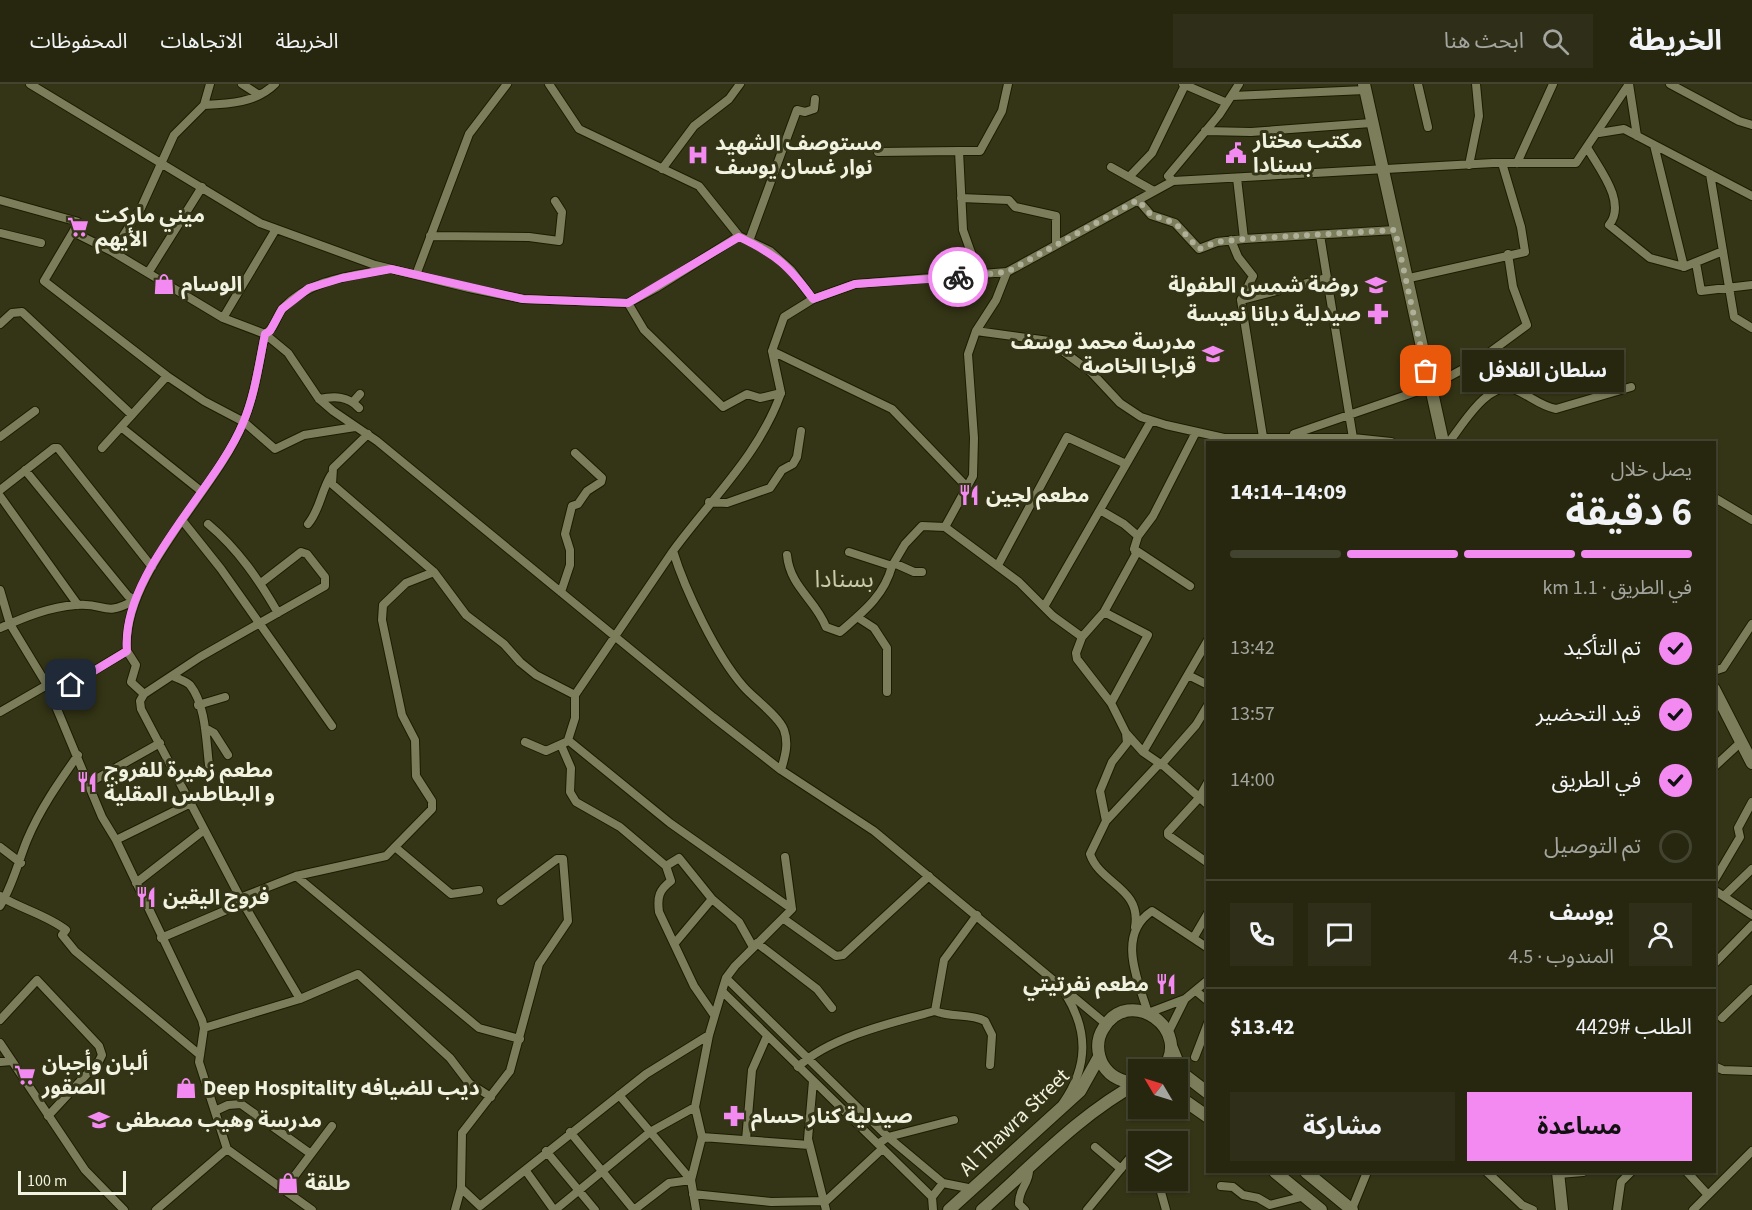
<!DOCTYPE html>
<html lang="ar">
<meta charset="utf-8">
<style>
:root{--surface:#272710;--page:#2f2f19;--text:#f1f3f6;--muted:#a4a59f;--line:#434430;--accent:#f38af1}
body{margin:0;font-family:"Source Sans 3","Noto Sans Arabic",sans-serif;background:var(--page);color:var(--text);direction:rtl;height:100vh;display:flex;flex-direction:column;font-size:22px;white-space:nowrap}
*{box-sizing:border-box;margin:0}
p{font-size:20px;color:var(--muted)}
.icon{flex:none;width:33px;height:33px;fill:none;stroke:currentColor;stroke-width:2;stroke-linecap:round;stroke-linejoin:round}
.map{position:relative;flex:1;overflow:hidden;direction:ltr}
.panel{position:absolute;left:1206px;top:357px;width:510px;height:732px;display:flex;flex-direction:column;background:var(--surface);border-radius:0px;box-shadow:0 2px 4px #0004,0 0 0 2px var(--line);direction:rtl}
.panel>*{flex:none}
.needle{width:39px;rotate:308deg}
.fabs{position:absolute;left:1128px;top:975px;display:grid;gap:12px}
.fabs a{display:grid;place-items:center;width:60px;height:60px;border-radius:0px;background:var(--surface);box-shadow:0 2px 4px #0004,0 0 0 2px var(--line);font-size:30px}
.scale{position:absolute;left:18px;bottom:15px;width:108px;box-sizing:border-box;padding-left:6px;border:3px solid #f1f2df;border-top:0;font-size:16px;line-height:21px;white-space:nowrap;color:#f1f2df;-webkit-text-stroke:4px #343416;paint-order:stroke}
.pin{position:absolute;display:grid;place-items:center;width:51px;height:51px;color:#fff;margin:-26px;border-radius:12px;box-shadow:0 3px 9px #0006}
.courier{position:absolute;display:grid;place-items:center;width:60px;height:60px;margin:-30px;border:4px solid #f38af1;border-radius:50%;background:#fff;color:#222;box-shadow:0 2px 8px #0007}
.bubble{position:absolute;height:42px;border-radius:0px;background:var(--surface);box-shadow:0 2px 4px #0004,0 0 0 2px var(--line);font-size:20px;font-weight:700;line-height:42px;text-align:center;direction:rtl}
.summary em{font-style:normal;font-weight:700}
.summary div{display:flex;flex-direction:column-reverse}
.summary{display:flex;align-items:center;justify-content:space-between;height:102px;padding:0 24px}
h1{font-size:39px;font-weight:700;line-height:45px}
.bar{display:grid;grid-template-columns:repeat(4,1fr);gap:9px 6px;align-content:center;height:72px;padding:0 24px}
.bar i{height:8px;border-radius:4px;background:var(--line)}
.bar .selected{background:var(--accent)}
.bar p{grid-column:span 4}
.line{display:flex;align-items:center;gap:15px;padding:0 24px;border-top:2px solid var(--line)}
.line div{flex:1}
.round{display:grid;place-items:center;flex:none;width:63px;height:63px;border-radius:0px;background:var(--page)}
ol{padding:0 24px;list-style:none}
li{display:flex;align-items:center;gap:18px;height:66px}
li p{margin-inline-start:auto}
li .icon{padding:6px;border-radius:50%;background:var(--accent);color:#111;stroke-width:4}
li:last-child{color:var(--muted)}
li i{width:33px;height:33px;border:3px solid var(--line);border-radius:50%}
.button{display:flex;gap:12px;margin-top:auto;padding:12px 24px}
.button a{flex:1;height:69px;border-radius:0px;background:var(--accent);color:#111;font-size:24px;font-weight:700;line-height:69px;text-align:center}
.button a+a{background:var(--page);color:var(--text)}
header{display:flex;align-items:center;gap:36px;box-sizing:border-box;height:84px;padding:0 30px;background:var(--surface);border-bottom:2px solid var(--line)}
header strong{font-size:28px}
nav{display:flex;gap:33px;margin-inline-start:auto;font-size:21px}
.search{width:420px;height:54px;background:var(--page);display:flex;align-items:center;gap:15px;box-sizing:border-box;padding:0 21px;border-radius:0px;color:var(--muted);font-size:22px}
.map>svg:first-child{display:block}
.lines{fill:none;stroke-linecap:round;stroke-linejoin:round}
.street-casing{stroke:#1c1c00;stroke-width:10}
.secondary-casing{stroke:#1c1c00;stroke-width:14}
.street{stroke:#7b7d5b;stroke-width:8}
.secondary{stroke:#7b7d5b;stroke-width:12}
.done{stroke:#afb099;stroke-width:6;stroke-dasharray:0 10.8}
.route{stroke:#f38af1;stroke-width:8}
.labels{text-anchor:middle;stroke-width:6;stroke-linejoin:round;paint-order:stroke}
.poi-label{font-size:21px;font-weight:bold;fill:#f1f2df;stroke:#343416;text-anchor:start}
.street-label{font-size:21px;fill:#f1f2df;stroke:#343416}
.quarter-label{font-size:24px;fill:#c9cba7;stroke:#343416}
</style>
<header>
<strong>الخريطة</strong>
<div class="search"><svg class="icon" aria-label="search" viewBox="0 0 24 24"><circle cx="10" cy="10" r="6"/><path d="M15 15l6 6"/></svg>ابحث هنا</div>
<nav><a>الخريطة</a><a>الاتجاهات</a><a>المحفوظات</a></nav>
</header>
<div class="map">
<svg width="1752" height="1126" viewBox="0 0 1752 1126">
<rect width="100%" height="100%" fill="#343416"/>
<g class="lines">
<defs>
<path id="street" d="M 30,0 L 260,139 L 375,181 L 469,204 L 523,215 L 628,219 L 656,204 L 739,152
M 242,0 L 259,11
M 549,0 L 579,45 L 699,102 L 739,152 L 770,167 L 791,186 L 813,215
M 1183,0 L 1227,19
M 1418,0 L 1428,43
M 1629,0 L 1637,52
M 1670,0 L 1739,37 L 1752,41
M 1232,12 L 1365,6
M 204,21 L 210,0
M 1205,47 L 1251,48 L 1371,39
M 1599,49 L 1624,45 L 1752,112
M 1654,61 L 1684,183
M 1588,65 C 1600,86 1627,119 1609,141 L 1650,174 L 1684,183 L 1723,167
M 959,67 L 980,67 L 1002,27 L 1008,0
M 878,68 L 959,67 L 963,146 L 979,191
M 1517,79 L 1553,0
M 1469,81 L 1479,32 L 1476,0
M 1111,83 L 1154,107
M 662,85 L 694,42 L 729,15 L 740,0
M 1710,90 L 1734,233 L 1752,244
M 1129,93 L 1152,69 L 1185,1
M 1237,94 L 1244,155 L 1395,146
M 1173,97 L 1168,92 L 1219,31 L 1239,0
M 961,114 L 1009,116 L 1015,123 L 1056,132 L 1056,161
M 0,116 L 75,137 L 78,138 L 73,148 L 113,168 L 223,234 L 265,250 L 288,269 L 319,315 L 333,327 L 377,357 L 713,633 L 781,686 L 874,747 L 1106,940
M 1138,116 L 1151,131 L 1175,139 L 1199,165 L 1217,158 L 1244,155
M 73,148 L 44,197 L 167,292 L 204,317 L 244,338 L 275,365 L 304,351 L 355,343
M 0,149 L 41,159
M 1320,151 L 1353,354
M 430,152 L 529,153 L 559,157 L 562,128 L 555,117
M 1231,156 L 1238,173 L 1253,192 L 1241,216
M 749,157 L 797,26 L 805,28 L 814,25 L 815,15
M 113,168 L 141,124 L 174,51 L 204,21 C 229,20 256,19 275,0
M 1696,179 L 1701,207 L 1752,201
M 148,189 L 202,103
M 416,191 L 469,50 L 507,0
M 1405,195 L 1525,168 L 1521,143 L 1502,79
M 628,219 L 644,246 L 723,323 L 747,310 L 760,314 L 781,309 L 772,267 L 784,233 L 813,215 L 855,200 L 1007,188 L 1173,97 L 1493,79 L 1576,79 L 1629,0
M 223,234 L 276,145
M 0,240 L 12,229 L 22,228 L 132,331
M 976,247 L 1049,257 L 1091,288 L 1120,319 L 1141,333 L 1166,341 L 1224,354 L 1353,354 L 1391,358
M 772,267 L 892,325 L 967,403
M 319,315 C 335,312 348,312 359,324
M 353,318 L 360,310
M 121,343 L 201,407
M 368,350 L 333,384 L 332,400 L 434,488 L 466,531 L 504,560 L 520,578 L 536,591 L 575,611
M 1294,350 L 1430,303 L 1478,277 L 1527,241 L 1513,203 L 1508,170
M 0,353 L 35,327
M 1263,353 L 1241,216 L 1327,194
M 1449,358 C 1462,342 1488,296 1514,305 C 1529,311 1540,322 1556,325 L 1631,303
M 102,364 L 167,292
M 25,386 L 128,512 L 135,516
M 0,406 L 54,364 L 58,364 L 152,483
M 0,412 L 78,521
M 1715,414 L 1752,436
M 709,418 L 727,419 L 770,404 L 782,386 L 793,380 L 797,373 L 801,347
M 1100,426 L 1124,440 L 1138,452
M 182,436 L 221,485 L 332,642
M 208,440 C 238,465 259,496 278,529
M 308,440 C 320,426 321,407 331,391
M 945,443 L 973,392 L 974,354 L 968,270 L 976,247 L 996,216 L 1007,188
M 1134,465 L 1190,502
M 673,467 L 575,611 L 575,634 L 568,656 L 670,739 L 792,825
M 849,468 L 892,482 L 905,460 L 922,442 L 945,443 L 1019,498 L 1053,532 L 1082,553 L 1076,569 L 1077,575 L 1111,619 L 1126,649 L 1143,668 L 1165,683 L 1208,721
M 787,471 C 790,503 815,515 826,543 L 840,548 C 863,528 884,512 892,482 L 896,480 L 914,488 L 922,488
M 998,481 L 1067,353 L 1126,380
M 261,499 L 301,468 L 307,470 L 325,493 L 325,502 L 200,573 L 144,610 L 140,617 L 141,625 L 243,819 L 300,915
M 0,506 L 10,540 L 47,601 L 102,733 L 116,756 L 202,936 L 204,944 L 199,978 L 227,1065 L 312,1126
M 561,508 L 570,481 L 570,466 L 565,450 L 572,422 L 578,420 L 587,407 L 601,398 L 602,394 L 575,369
M 1044,523 L 1151,337
M 1104,528 L 1148,551 L 1111,619
M 857,533 L 874,544 L 887,564 L 887,608
M 0,544 C 25,533 49,523 76,521 C 107,518 102,534 135,516
M 1082,553 L 1104,528 L 1136,470 L 1134,465 L 1138,452 L 1153,432 L 1196,348
M 127,567 L 136,581 L 131,598 L 144,610
M 1714,587 L 1723,584 L 1752,540
M 1188,591 L 1208,601
M 173,592 C 178,595 186,597 190,601 C 206,621 206,657 209,681
M 52,612 L 127,567 C 121,490 216,407 243,339 C 255,311 259,279 265,250 C 275,245 276,232 283,224 C 310,195 351,192 388,185
M 198,621 L 225,613
M 0,628 L 47,601
M 205,644 L 214,649 L 228,671
M 1126,649 L 1127,659 L 1112,678 L 1100,707 L 1106,737 L 1090,770 C 1100,800 1142,804 1135,843
M 525,658 L 546,667 L 566,658
M 561,661 L 571,684 L 570,708 L 576,718 L 620,743 L 666,782 L 671,797 C 659,806 657,813 659,828 L 694,902 L 714,931
M 1143,668 L 1208,556
M 1161,681 L 1196,641 L 1208,621
M 1714,683 L 1741,658
M 781,686 C 785,672 789,660 784,646 C 779,632 753,614 743,602 C 716,571 685,506 673,467 C 711,415 759,371 781,309
M 1208,698 L 1199,714 L 1168,748 L 1168,751 L 1208,779
M 89,699 L 160,659
M 1106,737 L 1159,680
M 116,756 L 191,719
M 0,763 L 21,779
M 395,763 L 451,810 L 479,806
M 666,782 L 679,774 L 712,815 L 739,838 L 753,863
M 296,792 L 479,944 L 520,955
M 1714,797 L 1740,753 L 1738,744 L 1752,718
M 136,799 L 204,746
M 1714,806 L 1752,831
M 1725,811 L 1752,785
M 0,812 C 21,825 47,831 66,846 L 62,851 L 75,867 L 200,971
M 240,814 L 296,792 L 386,772 L 432,725 L 432,717 L 416,692 L 415,656 L 402,631 L 382,536 L 383,521 L 406,499 L 434,488
M 0,822 C 13,801 18,778 27,756 C 40,725 59,698 78,671
M 784,835 L 836,872 L 843,871 L 929,792
M 1194,853 L 1208,829
M 161,854 L 243,819
M 675,859 L 712,815
M 757,859 L 817,905 L 832,924
M 1714,880 L 1752,841
M 726,894 L 888,1053 L 943,1099 L 973,1105
M 722,907 L 932,1113 L 933,1126
M 1196,907 L 1208,917
M 1185,915 L 1148,929 C 1138,896 1116,851 1152,827 L 1208,864
M 935,927 C 951,934 970,929 985,937 L 992,951 L 990,981
M 1722,934 L 1752,905
M 0,936 L 37,896 L 99,962 L 102,971 L 99,977 L 48,1032
M 204,944 L 300,915 L 358,890 L 450,974 L 469,999 L 491,1013
M 1168,949 L 1185,915 L 1208,896
M 0,959 L 85,1086 L 124,1126
M 1195,973 L 1208,939
M 0,978 L 12,977
M 1714,982 L 1723,986 L 1752,987
M 798,983 C 829,953 894,938 935,927 L 944,876 L 977,831
M 813,997 L 808,1055 L 826,1126
M 619,1011 L 691,1096
M 1063,1019 C 1088,983 1089,948 1066,911
M 215,1027 L 228,1021 L 241,1020 L 311,1070
M 570,1048 L 634,1126
M 702,1053 L 809,1061
M 746,1056 L 752,986 L 767,952
M 1144,1058 L 1150,1051
M 878,1060 L 888,1053 L 954,1036
M 1095,1063 L 1121,1085
M 546,1067 L 595,1126
M 526,1087 L 554,1126
M 1487,1088 L 1522,1121 L 1533,1126
M 1687,1088 L 1708,1111
M 1559,1090 L 1583,1088
M 1221,1102 L 1233,1103 L 1243,1111 L 1258,1114 L 1270,1121 L 1305,1112
M 461,1104 L 480,1122 L 646,990 L 709,951
M 284,1106 L 332,1042
M 1161,1108 L 1166,1126
M 693,1110 L 771,1118 L 826,1117 L 881,1066
M 932,1113 L 943,1099
M 1352,1125 L 1367,1088
M 156,1126 L 227,1065
M 455,1126 L 461,1104 L 462,1049 L 510,987 L 539,880 L 568,837 L 563,775 L 557,775 L 501,817
M 555,1126 L 650,1048 L 695,1023
M 634,1126 L 669,1099 L 691,1096
M 696,1126 L 691,1096 L 702,1053 L 695,1023 L 709,951 L 722,907 L 726,894 L 735,882 L 792,825 L 785,773
M 1025,1126 L 1019,1120 C 1018,1105 1030,1099 1029,1085
M 1087,1126 L 1138,1064
M 1617,1126 L 1621,1098 L 1631,1088
M 1693,1126 L 1752,1067"/>
<path id="secondary" d="M 1364,0 L 1443,358
M 1714,605 L 1752,679
M 1171,962 L 1182,989 L 1208,1009
M 1138,998 C 1124,999 1111,994 1103,981 C 1097,970 1096,956 1103,945 C 1129,899 1195,947 1162,986
M 1178,1012 L 1208,1033
M 1275,1088 L 1321,1126
M 1306,1088 L 1352,1126
M 1558,1088 L 1562,1126
M 949,1126 L 1080,1007 L 1099,973
M 982,1126 C 1032,1082 1080,1030 1138,999"/>
</defs>
<!-- street casing -->
<use href="#street" class="street-casing"/>
<!-- secondary casing -->
<use href="#secondary" class="secondary-casing"/>
<!-- street -->
<use href="#street" class="street"/>
<!-- secondary -->
<use href="#secondary" class="secondary"/>
</g>
<g class="lines">
<!-- done -->
<path class="done" d="M 958,193 L 1007,188 L 1138,116 L 1151,131 L 1175,139 L 1199,165 L 1217,158 L 1244,155 L 1395,146 L 1426,287"/>
<!-- route -->
<path class="route" d="M 71,601 L 127,567 C 120,490 215,407 243,339 C 255,311 259,279 265,250 L 270,247 L 282,225 L 309,204 L 342,194 L 391,185 L 523,215 L 628,219 L 739,153 C 777,171 789,182 813,215 L 855,200 L 958,193"/>
</g>
<!-- icons -->
<defs>
<symbol id="civic-bare" viewBox="-9 -9 18 18"><path d="M-.6-6.5H3V-4.5H.6V-3L4-1V1h2V6H-6V1h2V-1L-.6-3ZM-1.2 2.5V6h2.4V2.5Z" fill="#f38af1" stroke="#343416" stroke-width="2.5" paint-order="stroke"/></symbol>
<symbol id="hospital-bare" viewBox="-9 -9 18 18"><path d="M-5-5h3v3.5h4V-5h3V5h-3V1.5h-4V5h-3Z" fill="#f38af1" stroke="#343416" stroke-width="2.5" paint-order="stroke"/></symbol>
<symbol id="supermarket-bare" viewBox="-9 -9 18 18"><path d="M-6-5.5h2.5l.6 2H6L4.5 2H-2.5L-4.4-4H-6ZM-1.5 3.2a1.3 1.3 0 1 0 .1 0ZM3 3.2a1.3 1.3 0 1 0 .1 0Z" fill="#f38af1" stroke="#343416" stroke-width="2.5" paint-order="stroke"/></symbol>
<symbol id="shop-bare" viewBox="-9 -9 18 18"><path d="M-5-2.5h2.3a2.7 3.5 0 0 1 5.4 0H5L5.5 6h-11ZM-1.5-2.5h3a1.5 2.3 0 0 0-3 0Z" fill="#f38af1" stroke="#343416" stroke-width="2.5" paint-order="stroke"/></symbol>
<symbol id="school-bare" viewBox="-9 -9 18 18"><path d="M0-5L7-2L0 1L-7-2ZM-4 1L0 2.5L4 1V4Q0 6-4 4Z" fill="#f38af1" stroke="#343416" stroke-width="2.5" paint-order="stroke"/></symbol>
<symbol id="pharmacy-bare" viewBox="-9 -9 18 18"><path d="M-2-6h4v4h4v4h-4v4h-4v-4h-4v-4h4Z" fill="#f38af1" stroke="#343416" stroke-width="2.5" paint-order="stroke"/></symbol>
<symbol id="restaurant-bare" viewBox="-9 -9 18 18"><path d="M-5-6h1v4h1v-4h1v4h1v-4h1v5L-1.5 .5V6h-2V.5L-5-1ZM5-6V6H3V1.5H1.5Q1.5-4 5-6Z" fill="#f38af1" stroke="#343416" stroke-width="2.5" paint-order="stroke"/></symbol>
</defs>
<g fill-rule="evenodd">
<use href="#civic-bare" x="1221" y="54" width="30" height="30"/>
<use href="#hospital-bare" x="683" y="56" width="30" height="30"/>
<use href="#supermarket-bare" x="63" y="128" width="30" height="30"/>
<use href="#shop-bare" x="149" y="185" width="30" height="30"/>
<use href="#school-bare" x="1361" y="186" width="30" height="30"/>
<use href="#pharmacy-bare" x="1363" y="215" width="30" height="30"/>
<use href="#school-bare" x="1198" y="255" width="30" height="30"/>
<use href="#restaurant-bare" x="954" y="396" width="30" height="30"/>
<use href="#restaurant-bare" x="72" y="683" width="30" height="30"/>
<use href="#restaurant-bare" x="131" y="798" width="30" height="30"/>
<use href="#restaurant-bare" x="1151" y="885" width="30" height="30"/>
<use href="#supermarket-bare" x="10" y="976" width="30" height="30"/>
<use href="#shop-bare" x="171" y="989" width="30" height="30"/>
<use href="#pharmacy-bare" x="719" y="1017" width="30" height="30"/>
<use href="#school-bare" x="84" y="1021" width="30" height="30"/>
<use href="#shop-bare" x="273" y="1084" width="30" height="30"/>
</g>
<g class="labels">
<!-- poi labels -->
<g class="poi-label">
<text x="1253" y="64">مكتب مختار<tspan x="1253" dy="24">بسنادا</tspan></text>
<text x="715" y="66">مستوصف الشهيد<tspan x="715" dy="24">نوار غسان يوسف</tspan></text>
<text x="95" y="138">ميني ماركت<tspan x="95" dy="24">الأيهم</tspan></text>
<text x="181" y="207">الوسام</text>
<text x="1359" y="208" text-anchor="end">روضة شمس الطفولة</text>
<text x="1361" y="237" text-anchor="end">صيدلية ديانا نعيسة</text>
<text x="1196" y="265" text-anchor="end">مدرسة محمد يوسف<tspan x="1196" dy="24">قراجا الخاصة</tspan></text>
<text x="986" y="418">مطعم لجين</text>
<text x="104" y="693">مطعم زهيرة للفروج<tspan x="104" dy="24">و البطاطس المقلية</tspan></text>
<text x="163" y="820">فروج اليقين</text>
<text x="1149" y="907" text-anchor="end">مطعم نفرتيتي</text>
<text x="42" y="986">ألبان وأجبان<tspan x="42" dy="24">الصقور</tspan></text>
<text x="203" y="1011">Deep Hospitality ديب للضيافه</text>
<text x="751" y="1039">صيدلية كنار حسام</text>
<text x="116" y="1043">مدرسة وهيب مصطفى</text>
<text x="305" y="1106">طلقة</text>
</g>
<!-- street labels -->
<g class="street-label">
<text transform="translate(1014 1038) rotate(-44)" y="7">Al Thawra Street</text>
</g>
<!-- quarter labels -->
<g class="quarter-label">
<text x="844" y="503">بسنادا</text>
</g>
</g>
</svg>
<div class="fabs">
<a><svg class="needle" viewBox="-14 -14 28 28"><path d="M0-13l5 13h-10z" fill="#e53935"/><path d="M0 13l5-13h-10z" fill="#a4a59f"/></svg></a>
<a><svg class="icon" aria-label="layers" viewBox="0 0 24 24"><path d="M12 4l9 5-9 5-9-5zM3 14l9 5 9-5"/></svg></a>
</div>
<div class="scale">100 m</div>
<div class="pin" style="left:1426px;top:287px;background:#ea580c"><svg class="icon" aria-label="bag" viewBox="0 0 24 24"><path d="M5 8h14l-1 12H6zM9 8a3 3 0 0 1 6 0"/></svg></div>
<div class="pin" style="left:71px;top:601px;background:#1f2937"><svg class="icon" aria-label="home" viewBox="0 0 24 24"><path d="M3 11l9-7 9 7M6 9v11h12V9"/></svg></div>
<div class="courier" style="left:958px;top:193px"><svg class="icon" aria-label="bike" viewBox="0 0 24 24"><circle cx="6" cy="16" r="4"/><circle cx="18" cy="16" r="4"/><path d="M6 16l4-8h5l3 8M10 8l3 8H6M13 5h3"/></svg></div>
<div class="bubble" style="left:1462px;top:266px;width:162px">سلطان الفلافل</div>
<section class="panel">
<div class="summary"><div><h1>6 دقيقة</h1><p>يصل خلال</p></div><em>14:09–14:14</em></div>
<div class="bar"><i class="selected"></i><i class="selected"></i><i class="selected"></i><i></i><p>في الطريق · 1.1 km</p></div>
<ol>
<li><svg class="icon" aria-label="check" viewBox="0 0 24 24"><path d="M5 12l5 5 9-10"/></svg>تم التأكيد<p>13:42</p></li>
<li><svg class="icon" aria-label="check" viewBox="0 0 24 24"><path d="M5 12l5 5 9-10"/></svg>قيد التحضير<p>13:57</p></li>
<li><svg class="icon" aria-label="check" viewBox="0 0 24 24"><path d="M5 12l5 5 9-10"/></svg>في الطريق<p>14:00</p></li>
<li><i></i>تم التوصيل</li>
</ol>
<div class="line" style="height:108px"><a class="round"><svg class="icon" aria-label="person" viewBox="0 0 24 24"><circle cx="12" cy="8" r="4"/><path d="M4 21q1-7 8-7t8 7"/></svg></a><div><b>يوسف</b><p>المندوب · 4.5</p></div><a class="round"><svg class="icon" aria-label="chat" viewBox="0 0 24 24"><path d="M4 5h16v11H9l-5 4z"/></svg></a><a class="round"><svg class="icon" aria-label="phone" viewBox="0 0 24 24"><path d="M5 4h4l2 5-3 2q2 4 5 5l2-3 5 2v4C11 20 4 13 5 4z"/></svg></a></div>
<div class="line" style="height:78px"><div>الطلب #4429</div><b>$13.42</b></div>
<div class="button"><a>مساعدة</a><a>مشاركة</a></div>
</section>
</div>
